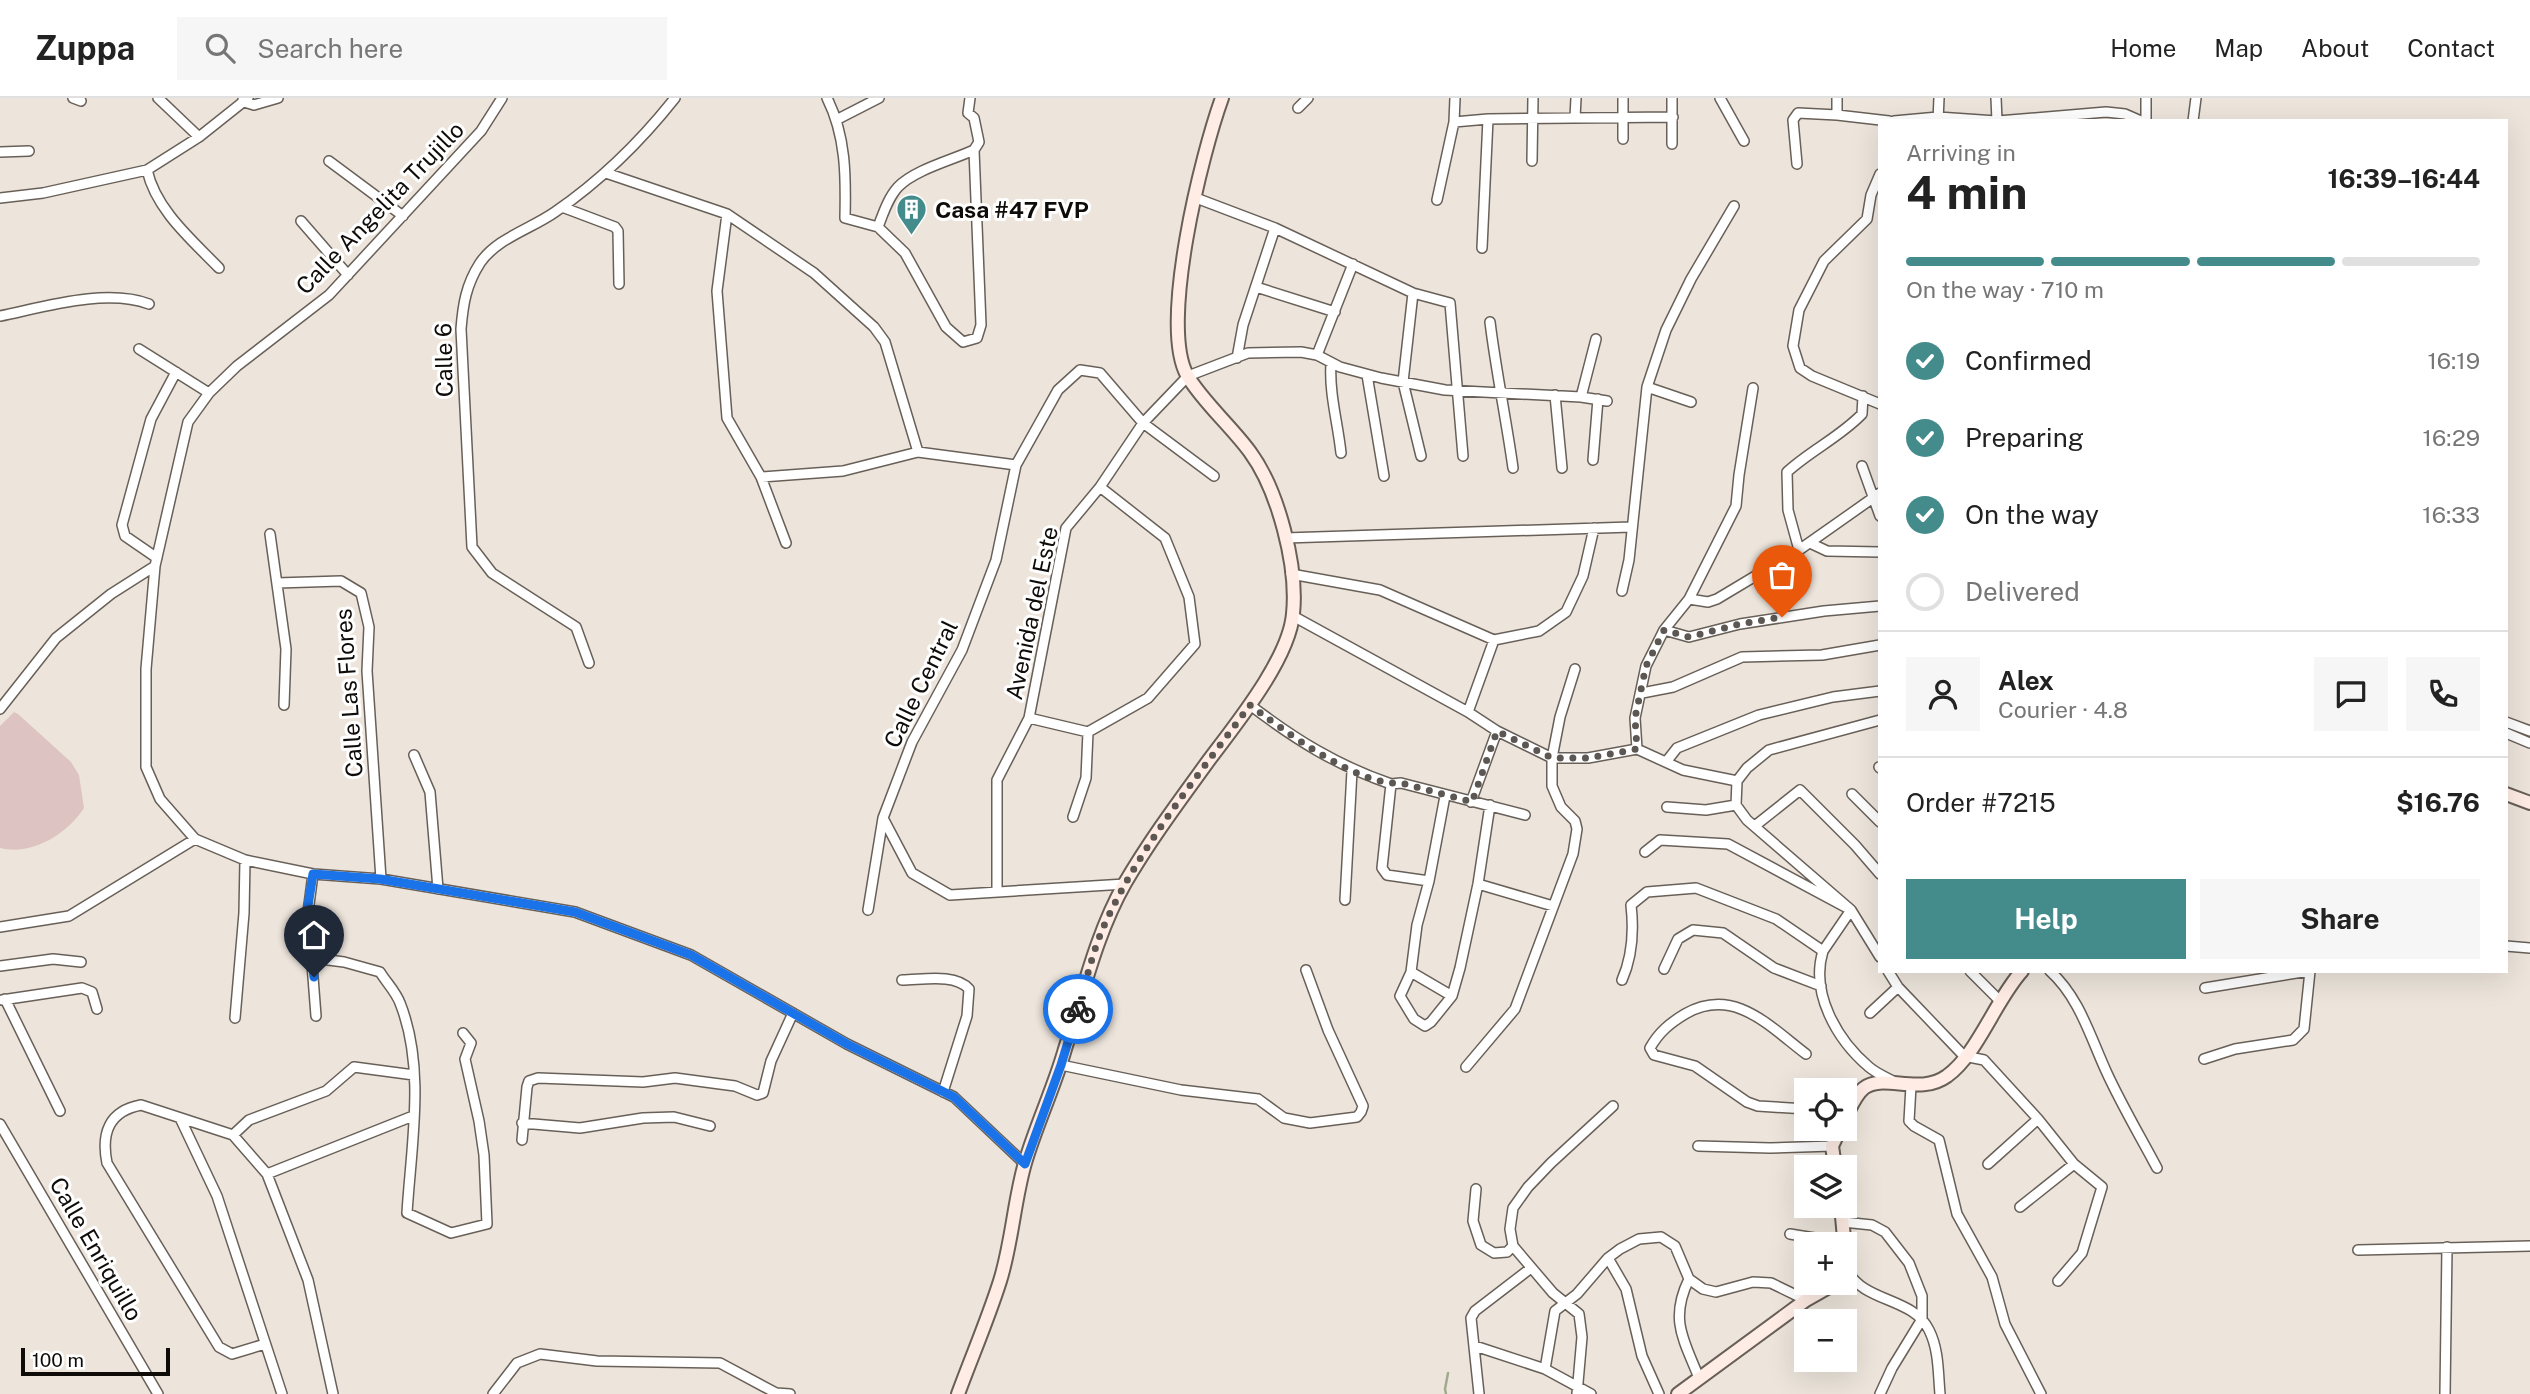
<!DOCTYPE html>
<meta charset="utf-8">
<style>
:root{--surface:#fff;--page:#f6f6f6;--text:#222;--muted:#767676;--line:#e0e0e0;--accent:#448c8b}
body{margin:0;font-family:"Public Sans",sans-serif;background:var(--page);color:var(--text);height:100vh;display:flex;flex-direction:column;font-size:26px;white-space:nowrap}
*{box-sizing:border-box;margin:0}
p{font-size:23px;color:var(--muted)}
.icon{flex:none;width:38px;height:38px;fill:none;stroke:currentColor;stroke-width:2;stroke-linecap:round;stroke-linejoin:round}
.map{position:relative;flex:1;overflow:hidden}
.sheet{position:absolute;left:1878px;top:21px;width:630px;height:854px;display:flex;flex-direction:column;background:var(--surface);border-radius:0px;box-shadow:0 7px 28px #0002}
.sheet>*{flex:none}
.fabs{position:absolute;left:1794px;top:980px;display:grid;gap:14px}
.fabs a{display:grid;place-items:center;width:63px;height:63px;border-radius:0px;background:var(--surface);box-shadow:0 7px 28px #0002;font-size:35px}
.scale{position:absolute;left:21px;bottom:18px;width:149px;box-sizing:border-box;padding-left:7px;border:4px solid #0e0b08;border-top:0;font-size:19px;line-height:24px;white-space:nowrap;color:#0e0b08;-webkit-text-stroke:5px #fff;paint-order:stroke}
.pin{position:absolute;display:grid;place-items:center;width:60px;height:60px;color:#fff;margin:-72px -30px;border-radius:50% 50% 50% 0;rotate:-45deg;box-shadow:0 0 7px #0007}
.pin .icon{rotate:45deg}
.courier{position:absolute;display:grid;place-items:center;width:70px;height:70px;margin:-35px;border:5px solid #1a73e8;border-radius:50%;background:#fff;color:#222;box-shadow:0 2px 9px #0007}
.headline em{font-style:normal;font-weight:700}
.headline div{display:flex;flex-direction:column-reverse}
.headline{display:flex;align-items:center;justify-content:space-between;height:119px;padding:0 28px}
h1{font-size:46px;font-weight:700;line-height:52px}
.bar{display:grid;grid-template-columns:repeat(4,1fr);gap:10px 7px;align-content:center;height:84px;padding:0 28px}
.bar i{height:9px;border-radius:5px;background:var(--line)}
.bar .active{background:var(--accent)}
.bar p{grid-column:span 4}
.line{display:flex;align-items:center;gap:18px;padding:0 28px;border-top:2px solid var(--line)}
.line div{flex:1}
.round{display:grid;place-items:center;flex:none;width:74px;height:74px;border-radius:0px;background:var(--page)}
ol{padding:0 28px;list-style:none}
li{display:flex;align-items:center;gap:21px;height:77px}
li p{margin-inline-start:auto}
li .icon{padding:7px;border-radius:50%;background:var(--accent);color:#fff;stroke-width:4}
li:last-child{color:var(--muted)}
li i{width:38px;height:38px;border:4px solid var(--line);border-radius:50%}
.button{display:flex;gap:14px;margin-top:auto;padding:14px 28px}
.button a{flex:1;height:80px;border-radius:0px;background:var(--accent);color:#fff;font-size:28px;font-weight:700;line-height:80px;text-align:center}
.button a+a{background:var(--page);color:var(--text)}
header{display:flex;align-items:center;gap:42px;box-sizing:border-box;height:98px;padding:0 35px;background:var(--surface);border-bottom:2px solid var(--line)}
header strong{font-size:33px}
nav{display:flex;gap:38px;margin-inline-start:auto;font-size:24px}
.search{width:490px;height:63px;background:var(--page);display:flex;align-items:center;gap:18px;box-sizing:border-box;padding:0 24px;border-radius:0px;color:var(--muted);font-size:26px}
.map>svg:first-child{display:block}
.green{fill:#ddc4c3}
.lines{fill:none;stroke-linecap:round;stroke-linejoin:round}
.stream{stroke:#a2aa8e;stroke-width:2.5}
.street-casing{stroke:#686058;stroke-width:12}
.secondary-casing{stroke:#686058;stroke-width:16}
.street{stroke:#fff;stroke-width:9}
.secondary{stroke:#ffede5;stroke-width:12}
.done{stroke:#5c5752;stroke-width:7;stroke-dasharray:0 12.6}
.route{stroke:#1a73e8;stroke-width:9}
.labels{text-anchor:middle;stroke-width:6;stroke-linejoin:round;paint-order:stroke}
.street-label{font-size:23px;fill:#0e0b08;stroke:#fff}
.poi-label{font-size:23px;font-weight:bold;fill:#0e0b08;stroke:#fff;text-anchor:start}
</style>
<header>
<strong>Zuppa</strong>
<div class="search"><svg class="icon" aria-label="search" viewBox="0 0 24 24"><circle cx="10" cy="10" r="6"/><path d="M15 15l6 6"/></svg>Search here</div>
<nav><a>Home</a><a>Map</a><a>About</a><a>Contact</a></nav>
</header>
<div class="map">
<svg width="2530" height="1296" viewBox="0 0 2530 1296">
<rect width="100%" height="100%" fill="#ede5dc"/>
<!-- green -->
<path class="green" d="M 14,614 L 18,616 L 71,664 L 79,677 L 84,710 C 67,736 32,758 0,750 L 0,628 Z"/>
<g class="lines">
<!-- stream -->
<path class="stream" d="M 1446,1296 L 1445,1291 L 1448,1275"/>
<defs>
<path id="street" d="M 73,0 L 81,3
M 158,0 L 199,39 L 248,0
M 502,0 L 481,33 L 329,197 L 237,268 L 209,295 L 188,324 L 155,468 L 146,571 L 146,669 L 160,701 L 195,741 L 245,762 L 313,776 L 381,781 L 575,814 L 691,857 L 847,946 L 954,999 L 1025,1066
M 827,0 C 846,38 846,78 845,120 L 878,129
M 970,0 L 968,15 L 974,20 L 979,44 L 974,52 L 981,227 L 977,240 L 963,244 L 946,229 L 905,155 L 878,129 C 883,116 888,100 898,89 C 914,72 952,62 974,52
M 1623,0 L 1623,41
M 1720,0 L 1744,43
M 1837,0 L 1837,17 L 1889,23
M 1996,0 L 1997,23
M 2146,0 L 2146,23
M 243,2 L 244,4 L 254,7 L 278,0
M 1298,10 L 1308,0
M 1575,20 L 1576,0
M 838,21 L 879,0
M 1894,23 L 1938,19 L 1996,23
M 1938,23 L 1939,0
M 1998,23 L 2106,14 L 2125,16 L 2141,23
M 2193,23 L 2196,0
M 1454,24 L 1488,21 L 1673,19
M 199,39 L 147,72 C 156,112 192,142 219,170
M 1672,46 L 1672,0
M 0,54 L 29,53
M 329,63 L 403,118
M 1532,63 L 1533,0
M 1797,66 L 1793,22 L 1798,15 L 1837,17
M 606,75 L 727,116 L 814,175 L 874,229 L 885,244 L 918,354
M 1880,76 L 1871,97 L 1867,121 L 1824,163 L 1799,212 L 1793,248 L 1800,270 L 1812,278 L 1880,306
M 0,100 L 43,95 L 147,72
M 1196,100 L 1275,130 L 1413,195 L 1450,205 L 1463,358
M 1437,102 L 1454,24 L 1455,0
M 562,109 L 615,129 L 618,133 L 619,186
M 727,116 L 717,193 L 727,320 L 761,379 L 786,445
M 301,123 L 348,177
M 1482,150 L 1488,21
M 1256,189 L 1335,214
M 1413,195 L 1403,284 L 1421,358
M 0,218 C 44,209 106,190 149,206
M 1490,224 C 1496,273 1506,320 1513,370
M 139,251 L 209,295
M 1317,257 L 1353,166
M 1237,260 L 1243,227 L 1275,130
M 1331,266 C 1329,295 1338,326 1341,355
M 1367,277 L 1384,378
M 1555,297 L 1562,370
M 1581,299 L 1596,241
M 1691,304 L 1647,289 L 1666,232 L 1691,181 L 1734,108
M 1593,362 L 1598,301
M 1862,368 L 1880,418
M 761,379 L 843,373 L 918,354 L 1016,367
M 270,436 L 286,551 L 284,607
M 1285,440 L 1631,429
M 1810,445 L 1827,453 L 1880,454
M 1799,452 L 1788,412 L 1787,374 C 1811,352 1840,339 1862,316 L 1863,298
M 157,460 L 125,438 L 122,427 L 151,321 L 176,274
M 1291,476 L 1380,492 L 1494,542 L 1539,533 L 1566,514 L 1583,478 L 1594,430
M 277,485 L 341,483 L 361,495 L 369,529 L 367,573 L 381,781
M 1622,493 L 1629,462 L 1647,289
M 1689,501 L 1708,504 L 1717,501 L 1799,452 L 1880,395
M 1293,518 L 1468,614 L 1497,633 L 1552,660 L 1588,660 L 1637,651 L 1635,620 L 1646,568 L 1664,532 L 1689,501 L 1736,408 L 1739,377 L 1753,290
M 1664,532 L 1689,539 L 1740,526 L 1824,513 L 1880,508
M 589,565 L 576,529 L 492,475 L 472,449 L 461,231 C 463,206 466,187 480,165 C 497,140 531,131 555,114 C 600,83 641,43 675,0
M 1642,595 L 1673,589 L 1742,559 L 1822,557 L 1880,547
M 1250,607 C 1296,642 1336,667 1391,686
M 0,611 L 56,540 L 111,496 L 155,468
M 1468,614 L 1494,542
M 1029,620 L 1088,634 L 1148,600 L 1195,546 L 1189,499 L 1165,440 L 1100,389
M 1880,622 L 1769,652 L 1747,670 L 1737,683 L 1736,707 L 1747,722 L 1851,812 L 1880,859
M 2506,624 L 2530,633
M 2506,635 L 2530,645
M 1637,651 L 1683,672 L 1737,683
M 414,657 L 430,694 L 438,791
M 1666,664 L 1677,650 L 1759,617 L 1833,599 L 1880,593
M 1879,669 L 1880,670
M 1852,696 L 1880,724
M 1445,698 L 1429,783 L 1417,827 L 1411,874 L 1400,898 L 1414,921 L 1425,928 L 1431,924 L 1452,898 L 1460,870 L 1478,786 L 1490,707
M 1471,704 L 1497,633
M 1667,709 L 1706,712 L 1736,707
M 1073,719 L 1086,680 L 1088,634
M 883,720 L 912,775 L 950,797 L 1125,786
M 1756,727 L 1800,692 L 1855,747 L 1880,776
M 1645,754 L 1660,742 L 1728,746 L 1851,812 L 1823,853
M 313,776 L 308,814 L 316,918
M 1429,783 L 1387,777 L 1382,770 L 1391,686 L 1401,685 L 1525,717
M 1478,786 L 1553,808
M 997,794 L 997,682 L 1029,620 L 1066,430 L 1100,389 L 1143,325 L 1188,278 L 1248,255 L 1301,254 L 1317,257 L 1340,269 L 1381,280 L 1445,292 L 1581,299 L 1607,303
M 1345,802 L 1352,673
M 868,812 L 883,720 L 912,644 L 962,552 L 996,462 L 1016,367 L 1058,292 L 1080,272 L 1100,275 L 1143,325 L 1214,378
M 0,829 L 69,818 L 195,741
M 2506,848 L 2530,850
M 313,860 L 344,864 L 380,874 C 386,884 396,894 400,905 C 426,970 411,1048 407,1115 L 451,1135 L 487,1126 L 484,1057 L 479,1023 L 465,961 L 471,945 L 463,935
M 0,868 L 53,861 L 81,864
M 1664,871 L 1678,841 L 1693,832 L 1723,835 L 1774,870 L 1821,888
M 1888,873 L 1898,889 L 1964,958 L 1984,962 L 2038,1021 L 2074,1066 L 2102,1089 L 2082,1155 L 2058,1183
M 1970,873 L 2000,903
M 2050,873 C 2079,899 2090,938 2106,973 C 2121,1006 2140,1038 2157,1070
M 1411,874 L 1452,898
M 902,882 C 922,882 955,875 969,891 L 967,918 L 943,994
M 1622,882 C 1633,857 1634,833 1631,807 L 1647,794 L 1696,790 L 1776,821 L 1823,853 C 1810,895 1837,942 1869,969 C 1876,975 1885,979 1893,983
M 2205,890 L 2309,873
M 5,901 L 60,1013
M 2,902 L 82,890 L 92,894 L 97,911
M 1870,915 L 1898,889
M 235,920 L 244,815 L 245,762
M 1806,956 C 1769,928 1734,888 1685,916 C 1670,925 1659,934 1650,950 L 1654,957 L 1695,968 L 1747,1004 L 1758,1008 L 1806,1011
M 2204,961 L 2235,951 L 2293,942 L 2304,931 L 2310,873
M 1061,967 L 1181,992 L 1258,1001 L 1284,1020 L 1310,1025 L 1357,1019 L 1361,1014 L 1363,1008 L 1328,932 L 1306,872
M 1466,969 L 1515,911 L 1573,756 L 1577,731 L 1575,723 L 1561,709 L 1552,688 L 1552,660 L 1560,619 L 1575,571
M 1911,988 L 1909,1023 L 1914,1028 L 1939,1042 L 1957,1116 L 1992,1179 L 2005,1226 L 2041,1296
M 180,1020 L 217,1098 L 282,1296
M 522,1025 L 580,1030 L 643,1020 L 674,1019 L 710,1028
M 0,1026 L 158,1296
M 233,1037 L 249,1022 L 326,993 L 354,969 L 414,977
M 522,1042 L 527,989 L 529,983 L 538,980 L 643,984 L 675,980 L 735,988 L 757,997 L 763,995 L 771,963 L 793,915
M 1698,1048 L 1770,1050 L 1832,1048
M 1988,1066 L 2038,1021
M 267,1076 L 413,1018
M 1476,1091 L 1473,1123 L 1481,1147 L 1494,1155 L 1507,1154 L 1513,1148
M 2020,1109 L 2074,1066
M 1843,1124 L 1872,1127 L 1885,1134 L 1909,1165 L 1922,1198 L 1922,1221 L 1892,1270 L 1880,1296
M 1790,1136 L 1845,1145
M 2358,1152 L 2530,1148
M 1608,1160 L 1626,1191 L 1642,1258 L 1659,1296
M 1847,1172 C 1864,1205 1913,1199 1929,1232 C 1939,1252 1938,1274 1940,1296
M 1689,1181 C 1669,1222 1684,1242 1699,1280
M 265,1246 L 232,1256 L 219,1249 L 107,1065 C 101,1035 109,1013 141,1007 L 233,1037 L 267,1076 L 308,1182 L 333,1296
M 1475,1248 L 1545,1271 L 1591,1296
M 1545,1271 L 1555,1213 L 1577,1196 L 1608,1160 L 1620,1151 L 1639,1141 L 1661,1139 L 1675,1148 L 1689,1181 L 1703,1191 L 1716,1194 L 1753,1184 L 1771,1185 L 1806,1202
M 493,1296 L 517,1265 L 540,1256 L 597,1263 L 720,1265 L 776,1295 L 790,1296
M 1479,1296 L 1471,1220 L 1475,1213 L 1531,1170
M 1577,1296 L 1582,1239 L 1579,1216 L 1553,1195 L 1513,1148 L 1510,1131 L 1513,1110 L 1528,1089 L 1551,1065 L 1613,1008
M 2445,1296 L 2447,1149"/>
<path id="secondary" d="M 2506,696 L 2530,705
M 1844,1022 C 1850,1011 1855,997 1864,990 C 1883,975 1920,998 1947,978 C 1977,957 1996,901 2022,873
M 1835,1069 L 1832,1048 L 1840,1031
M 1841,1108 L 1847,1172 L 1844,1175
M 958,1296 C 972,1258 988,1221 1000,1183 C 1012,1145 1014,1103 1025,1065 C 1036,1027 1054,990 1065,951 C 1083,895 1096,836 1125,785 C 1150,742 1180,702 1209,662 C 1236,626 1289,561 1293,516 C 1298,468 1278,392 1250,354 C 1232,329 1201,302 1187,277 C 1159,226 1202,55 1222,0
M 1678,1296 L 1806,1202 L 1836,1185"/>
</defs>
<!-- street casing -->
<use href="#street" class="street-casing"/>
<!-- secondary casing -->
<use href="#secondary" class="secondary-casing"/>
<!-- street -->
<use href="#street" class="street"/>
<!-- secondary -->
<use href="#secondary" class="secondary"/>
</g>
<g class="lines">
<!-- done -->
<path class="done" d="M 1078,911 C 1086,885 1092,855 1103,830 C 1139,749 1198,678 1250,607 C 1283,632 1359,689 1401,685 L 1472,704 L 1497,633 L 1552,660 L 1588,660 L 1637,651 L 1635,620 L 1646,568 L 1664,532 L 1689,539 L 1740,526 L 1782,519"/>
<!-- route -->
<path class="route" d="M 314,879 L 307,814 L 313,776 L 380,781 L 575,814 L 691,857 L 847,946 L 954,999 L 1025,1066 L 1061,967 L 1078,911"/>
</g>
<!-- icons -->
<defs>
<symbol id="building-pin" viewBox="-11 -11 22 30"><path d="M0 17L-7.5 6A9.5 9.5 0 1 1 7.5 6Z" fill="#448c8b" stroke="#fff"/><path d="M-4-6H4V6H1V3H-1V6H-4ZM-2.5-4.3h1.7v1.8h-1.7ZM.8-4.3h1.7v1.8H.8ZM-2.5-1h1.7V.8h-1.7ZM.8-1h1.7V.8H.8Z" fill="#fff"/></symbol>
</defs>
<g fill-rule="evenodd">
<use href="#building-pin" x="894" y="94" width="35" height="47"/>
</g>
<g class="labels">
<!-- street labels -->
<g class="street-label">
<text transform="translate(380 110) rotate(-46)" y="8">Calle Angelita Trujillo</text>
<text transform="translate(444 262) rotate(-91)" y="8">Calle 6</text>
<text transform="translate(1032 515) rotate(-78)" y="8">Avenida del Este</text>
<text transform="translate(921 586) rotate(-64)" y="8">Calle Central</text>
<text transform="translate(349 595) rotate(-94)" y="8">Calle Las Flores</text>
<text transform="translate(96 1151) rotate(60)" y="8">Calle Enriquillo</text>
</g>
<!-- poi labels -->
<g class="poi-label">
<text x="935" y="120">Casa #47 FVP</text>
</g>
</g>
</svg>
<div class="fabs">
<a><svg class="icon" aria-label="locate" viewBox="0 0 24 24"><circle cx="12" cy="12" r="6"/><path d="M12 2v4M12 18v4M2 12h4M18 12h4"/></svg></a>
<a><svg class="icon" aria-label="layers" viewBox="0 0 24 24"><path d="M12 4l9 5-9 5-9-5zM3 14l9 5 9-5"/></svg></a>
<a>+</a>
<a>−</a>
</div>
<div class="scale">100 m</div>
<div class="pin" style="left:1782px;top:519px;background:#ea580c"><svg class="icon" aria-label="bag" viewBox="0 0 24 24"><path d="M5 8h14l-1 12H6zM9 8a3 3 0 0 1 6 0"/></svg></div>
<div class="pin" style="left:314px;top:879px;background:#1f2937"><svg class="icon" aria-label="home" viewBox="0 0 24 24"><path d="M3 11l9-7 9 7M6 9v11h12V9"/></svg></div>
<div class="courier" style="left:1078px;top:911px"><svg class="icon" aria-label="bike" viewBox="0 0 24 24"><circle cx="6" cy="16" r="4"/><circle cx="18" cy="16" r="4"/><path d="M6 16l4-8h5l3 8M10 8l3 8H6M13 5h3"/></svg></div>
<section class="sheet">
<div class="headline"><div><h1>4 min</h1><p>Arriving in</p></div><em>16:39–16:44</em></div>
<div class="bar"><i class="active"></i><i class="active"></i><i class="active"></i><i></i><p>On the way · 710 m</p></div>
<ol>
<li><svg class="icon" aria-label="check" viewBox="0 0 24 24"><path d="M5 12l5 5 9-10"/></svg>Confirmed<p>16:19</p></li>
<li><svg class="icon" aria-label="check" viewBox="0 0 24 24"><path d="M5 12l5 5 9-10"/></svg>Preparing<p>16:29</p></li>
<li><svg class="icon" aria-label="check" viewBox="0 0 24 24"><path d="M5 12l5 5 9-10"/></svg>On the way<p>16:33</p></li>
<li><i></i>Delivered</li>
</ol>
<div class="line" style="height:126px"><a class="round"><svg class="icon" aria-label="person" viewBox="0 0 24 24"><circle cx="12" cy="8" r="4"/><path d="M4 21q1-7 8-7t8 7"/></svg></a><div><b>Alex</b><p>Courier · 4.8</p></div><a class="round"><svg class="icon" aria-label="chat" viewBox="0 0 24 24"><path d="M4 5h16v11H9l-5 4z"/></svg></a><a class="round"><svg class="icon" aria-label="phone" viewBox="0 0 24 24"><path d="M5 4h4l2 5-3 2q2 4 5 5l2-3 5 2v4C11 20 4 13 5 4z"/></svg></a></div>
<div class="line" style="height:91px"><div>Order #7215</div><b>$16.76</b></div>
<div class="button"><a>Help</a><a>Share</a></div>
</section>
</div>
